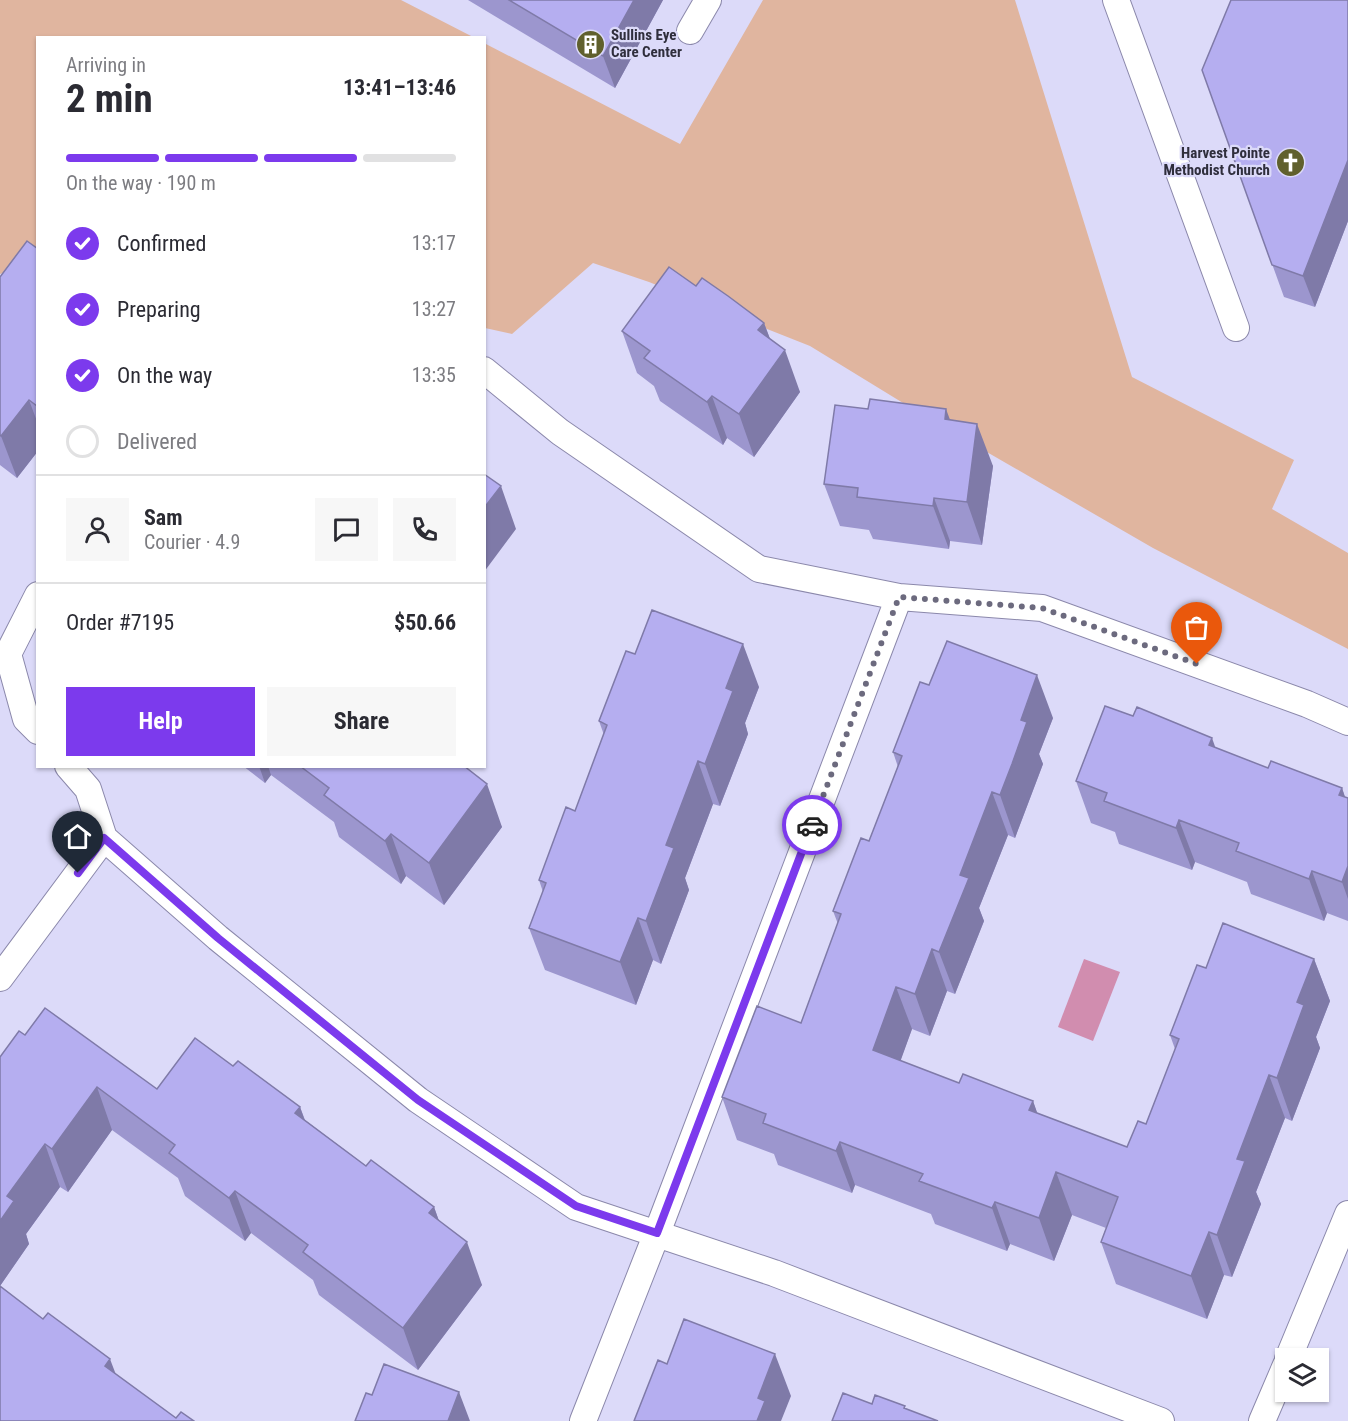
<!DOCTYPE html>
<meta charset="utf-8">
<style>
:root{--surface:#fff;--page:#f7f7f7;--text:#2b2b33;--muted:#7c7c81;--line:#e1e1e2;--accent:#7c3aed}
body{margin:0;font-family:"Roboto Condensed",sans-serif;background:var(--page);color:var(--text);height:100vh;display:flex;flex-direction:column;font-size:22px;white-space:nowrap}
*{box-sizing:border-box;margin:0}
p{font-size:20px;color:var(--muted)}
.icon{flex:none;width:33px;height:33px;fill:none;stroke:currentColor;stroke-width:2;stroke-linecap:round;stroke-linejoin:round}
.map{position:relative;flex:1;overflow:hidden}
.drawer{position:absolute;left:36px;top:36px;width:450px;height:732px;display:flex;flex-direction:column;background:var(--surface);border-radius:0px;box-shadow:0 2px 4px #0004}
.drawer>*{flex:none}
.fabs{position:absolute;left:1275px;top:1348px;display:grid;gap:12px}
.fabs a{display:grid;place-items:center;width:54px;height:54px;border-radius:0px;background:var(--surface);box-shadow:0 2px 4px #0004;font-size:30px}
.pin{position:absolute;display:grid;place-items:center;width:51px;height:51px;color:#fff;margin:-62px -26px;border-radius:50% 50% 50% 0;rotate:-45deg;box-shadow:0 0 6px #0007}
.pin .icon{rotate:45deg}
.courier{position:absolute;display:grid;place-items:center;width:60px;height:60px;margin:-30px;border:4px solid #7c3aed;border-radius:50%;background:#fff;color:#222;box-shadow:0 2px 8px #0007}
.head em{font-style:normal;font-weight:700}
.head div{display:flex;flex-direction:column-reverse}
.head{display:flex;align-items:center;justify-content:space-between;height:102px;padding:0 30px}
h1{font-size:39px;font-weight:700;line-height:45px}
.bar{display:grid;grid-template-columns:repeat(4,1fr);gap:9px 6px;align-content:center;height:72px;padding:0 30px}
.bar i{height:8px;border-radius:4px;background:var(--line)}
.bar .current{background:var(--accent)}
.bar p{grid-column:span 4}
.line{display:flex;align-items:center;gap:15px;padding:0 30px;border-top:2px solid var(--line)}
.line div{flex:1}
.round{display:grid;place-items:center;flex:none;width:63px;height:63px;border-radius:0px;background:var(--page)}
ol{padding:0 30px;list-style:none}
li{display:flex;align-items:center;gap:18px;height:66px}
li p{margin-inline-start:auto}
li .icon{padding:6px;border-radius:50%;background:var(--accent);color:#fff;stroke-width:4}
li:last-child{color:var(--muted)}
li i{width:33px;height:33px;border:3px solid var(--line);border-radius:50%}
.action{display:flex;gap:12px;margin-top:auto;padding:12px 30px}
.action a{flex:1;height:69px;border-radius:0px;background:var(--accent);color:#fff;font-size:24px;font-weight:700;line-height:69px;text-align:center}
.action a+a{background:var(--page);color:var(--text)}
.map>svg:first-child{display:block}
.green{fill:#e0b59f}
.water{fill:#d18daf}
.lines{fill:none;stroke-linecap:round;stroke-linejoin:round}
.service-casing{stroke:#8b88ab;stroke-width:28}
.service{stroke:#fff;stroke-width:26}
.wall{fill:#9c96ce}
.shaded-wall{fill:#7f7aa8}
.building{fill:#b5aef0;stroke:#7f7aa8;stroke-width:1.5}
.done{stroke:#6c6a7e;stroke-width:6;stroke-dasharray:0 10.8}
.route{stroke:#7c3aed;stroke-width:8}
.labels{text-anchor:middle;stroke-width:4.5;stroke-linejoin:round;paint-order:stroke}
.poi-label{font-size:15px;font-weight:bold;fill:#2f2e3c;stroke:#dcdaf9;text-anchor:start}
</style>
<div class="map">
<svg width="1348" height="1421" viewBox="0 0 1348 1421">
<rect width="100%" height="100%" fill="#dcdaf9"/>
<!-- green -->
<path class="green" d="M 0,0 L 401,0 L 473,37 L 38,38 L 37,261 L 0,274 Z
M 763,0 L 1015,0 L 1132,377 L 1294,460 L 1272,509 L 1348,553 L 1348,649 L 1153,548 L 921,414 L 810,346 L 649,282 L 593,263 L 512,334 L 485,328 L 484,43 L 680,144 Z"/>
<!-- water -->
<path class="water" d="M 1084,959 L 1120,972 L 1093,1041 L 1058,1027 Z"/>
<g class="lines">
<defs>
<path id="service" d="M 1116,0 L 1236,328
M 690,31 L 708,0
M 484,370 L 560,432 L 759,569 L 899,597 L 1042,608 L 1307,704 L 1348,722
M 38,595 L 8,654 L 26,719 L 38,731
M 68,766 L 88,789 L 104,838 L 218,938 L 418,1100 L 576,1207 L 774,1273 L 1161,1421
M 0,978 L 104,838
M 1288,1359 L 1348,1214
M 583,1421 L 657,1233 L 899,597
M 1262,1421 L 1286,1365"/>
</defs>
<!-- service casing -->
<use href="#service" class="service-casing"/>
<!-- service -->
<use href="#service" class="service"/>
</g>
<!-- wall -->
<path class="wall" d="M 468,0 L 663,0 L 615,88 Z
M 1348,0 L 1348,221 L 1315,307 L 1284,297 L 1202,70 Z
M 38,249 L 38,451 L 17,478 L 0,465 L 0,277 Z
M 696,286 L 764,323 L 770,339 L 800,392 L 754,457 L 727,438 L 723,445 L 660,401 L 654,386 L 637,373 L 622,331 Z
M 950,420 L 993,466 L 982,545 L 950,541 L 949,549 L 873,539 L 869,530 L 840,526 L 824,484 Z
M 635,654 L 759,687 L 745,723 L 748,734 L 720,806 L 713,804 L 685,878 L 689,890 L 661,964 L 653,960 L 636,1005 L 545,970 L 529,928 L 543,892 L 539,880 L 575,811 L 604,735 L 599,721 Z
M 929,685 L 1053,718 L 1039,754 L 1043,764 L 1015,838 L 1008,835 L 979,908 L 984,921 L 955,994 L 947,991 L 930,1036 L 912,1029 L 900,1061 L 959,1083 L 1033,1101 L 1037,1113 L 1127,1147 L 1146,1124 L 1175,1049 L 1170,1035 L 1206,968 L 1314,959 L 1330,1001 L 1316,1037 L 1320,1048 L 1292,1121 L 1285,1118 L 1256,1192 L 1261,1204 L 1232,1277 L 1224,1275 L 1207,1319 L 1116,1284 L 1101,1242 L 1106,1228 L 1072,1215 L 1054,1261 L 1010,1244 L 1007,1251 L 935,1224 L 931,1214 L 855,1185 L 852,1193 L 778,1165 L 774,1154 L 737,1140 L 722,1097 L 801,1023 L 838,924 L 833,911 L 869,841 L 898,767 L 893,752 Z
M 1215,748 L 1268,768 L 1342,788 L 1345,797 L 1348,798 L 1348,921 L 1327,913 L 1324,921 L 1251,894 L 1247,882 L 1195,862 L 1192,870 L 1119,844 L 1115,832 L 1091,823 L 1076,781 Z
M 243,766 L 464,766 L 502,827 L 444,905 L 406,876 L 401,884 L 339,837 L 334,822 L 271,775 L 265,783 Z
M 25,1035 L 157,1089 L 233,1066 L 300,1107 L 305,1120 L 366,1166 L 434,1207 L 439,1221 L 482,1285 L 418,1370 L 319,1295 L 313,1280 L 251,1233 L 245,1241 L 185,1196 L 178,1178 L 112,1130 L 68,1192 L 60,1187 L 26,1234 L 29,1244 L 0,1286 Z"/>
<!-- shaded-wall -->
<path class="shaded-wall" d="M 634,0 L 663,0 L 615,88 L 603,56 Z
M 1348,160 L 1348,221 L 1315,307 L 1303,276 Z
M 764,323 L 778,360 L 785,350 L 800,392 L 754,457 L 739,414 L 758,330 Z
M 712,396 L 727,438 L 723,445 L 707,402 Z
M 29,400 L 38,424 L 38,451 L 17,478 L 1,436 Z
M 946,409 L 962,452 L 945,419 Z
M 977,424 L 993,466 L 982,545 L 967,502 Z
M 501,486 L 516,529 L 484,572 L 484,508 Z
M 934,498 L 950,541 L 949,549 L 933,506 Z
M 743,644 L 759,687 L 745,723 L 748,734 L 720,806 L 705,764 L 726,688 Z
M 1037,675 L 1053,718 L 1039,754 L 1043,764 L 1015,838 L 1000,795 L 1021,720 Z
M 1212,738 L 1227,780 L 1209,745 Z
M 698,761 L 713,804 L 685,878 L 689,890 L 661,964 L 646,921 L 666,845 Z
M 259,766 L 268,766 L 271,775 L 265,783 Z
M 487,784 L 502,827 L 444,905 L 429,863 Z
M 1342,788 L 1348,806 L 1339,795 Z
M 992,792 L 1008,835 L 979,908 L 984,921 L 955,994 L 939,952 L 960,875 Z
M 1179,820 L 1195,862 L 1192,870 L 1176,828 Z
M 391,834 L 406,876 L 401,884 L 385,841 Z
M 1348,866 L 1348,899 L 1342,882 Z
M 1312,871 L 1327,913 L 1324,921 L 1309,879 Z
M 638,918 L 653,960 L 636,1005 L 620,962 Z
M 932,949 L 947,991 L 930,1036 L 915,994 Z
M 1314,959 L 1330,1001 L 1316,1037 L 1320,1048 L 1292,1121 L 1277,1078 L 1297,1002 Z
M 896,987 L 912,1029 L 889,1093 L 873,1050 Z
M 1269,1075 L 1285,1118 L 1256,1192 L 1261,1204 L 1232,1277 L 1217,1235 L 1237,1159 Z
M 97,1087 L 112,1130 L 68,1192 L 52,1149 Z
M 1033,1101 L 1048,1143 L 1029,1110 Z
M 300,1107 L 315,1149 L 295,1113 Z
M 840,1142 L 855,1185 L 852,1193 L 836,1151 Z
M 45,1144 L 60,1187 L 26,1234 L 29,1244 L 0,1286 L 0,1221 L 7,1196 Z
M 1056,1172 L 1072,1215 L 1054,1261 L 1039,1218 Z
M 235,1191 L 251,1233 L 245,1241 L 229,1198 Z
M 995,1202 L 1010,1244 L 1007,1251 L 992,1208 Z
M 434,1207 L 449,1249 L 429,1213 Z
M 1209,1232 L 1224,1275 L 1207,1319 L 1191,1276 Z
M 467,1242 L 482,1285 L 418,1370 L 403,1328 Z
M 775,1354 L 791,1396 L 781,1421 L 757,1421 L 758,1398 Z
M 110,1359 L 126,1401 L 105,1366 Z
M 459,1392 L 470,1421 L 448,1421 Z"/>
<!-- building -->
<path class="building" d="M 509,0 L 634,0 L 603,56 Z
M 1231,0 L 1348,0 L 1348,160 L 1303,276 L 1272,265 L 1202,70 Z
M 27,241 L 38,249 L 38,406 L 37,406 L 29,400 L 1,436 L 0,435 L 0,277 Z
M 669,267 L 696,286 L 702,278 L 728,296 L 764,323 L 758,330 L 785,350 L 739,414 L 712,396 L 707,402 L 644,358 L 650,351 L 622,331 Z
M 870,399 L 946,409 L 945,419 L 977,424 L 967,502 L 934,498 L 933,506 L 857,497 L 858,488 L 824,484 L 835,405 L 868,409 Z
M 484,474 L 501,486 L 484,508 Z
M 652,610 L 743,644 L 726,688 L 733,691 L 705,764 L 698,761 L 666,845 L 674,848 L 646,921 L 638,918 L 620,962 L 529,928 L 546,883 L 539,880 L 566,807 L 575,811 L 607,725 L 599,721 L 626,651 L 635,654 Z
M 947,641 L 1037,675 L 1021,720 L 1027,722 L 1012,764 L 1000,795 L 992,792 L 960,875 L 969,878 L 939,952 L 932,949 L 915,994 L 896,987 L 873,1050 L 959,1083 L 963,1074 L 1033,1101 L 1029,1110 L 1127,1147 L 1138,1121 L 1146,1124 L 1179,1039 L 1170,1035 L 1197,965 L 1206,968 L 1223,923 L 1314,959 L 1297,1002 L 1304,1005 L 1277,1078 L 1269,1075 L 1237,1159 L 1245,1161 L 1217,1235 L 1209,1232 L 1191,1276 L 1101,1242 L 1118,1197 L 1056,1172 L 1039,1218 L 995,1202 L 992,1208 L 919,1181 L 923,1174 L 840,1142 L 836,1151 L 763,1123 L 766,1114 L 722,1097 L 757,1006 L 801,1023 L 841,914 L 833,911 L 861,838 L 869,841 L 902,756 L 893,752 L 920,682 L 929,685 Z
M 1105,706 L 1133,716 L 1137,707 L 1212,738 L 1209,745 L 1268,768 L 1271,761 L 1342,788 L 1339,795 L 1348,798 L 1348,866 L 1342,882 L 1312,871 L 1309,879 L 1236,851 L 1239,843 L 1179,820 L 1176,828 L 1104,801 L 1107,793 L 1076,781 Z
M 300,766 L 464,766 L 487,784 L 429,863 L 391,834 L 385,841 L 324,795 L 329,788 Z
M 45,1008 L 157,1089 L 195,1038 L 233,1066 L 238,1061 L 300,1107 L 295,1113 L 366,1166 L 371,1160 L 434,1207 L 429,1213 L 467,1242 L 403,1328 L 303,1252 L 308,1245 L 235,1191 L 229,1198 L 169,1153 L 175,1145 L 97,1087 L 52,1149 L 45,1144 L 7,1196 L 14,1201 L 0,1221 L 0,1057 L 19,1031 L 25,1035 Z
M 0,1286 L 43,1319 L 48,1313 L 110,1359 L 105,1366 L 176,1418 L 181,1412 L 194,1421 L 0,1421 Z
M 684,1319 L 775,1354 L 758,1398 L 765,1401 L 757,1421 L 634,1421 L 658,1360 L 667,1364 Z
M 384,1364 L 459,1392 L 448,1421 L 355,1421 L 366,1393 L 372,1395 Z
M 843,1393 L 872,1404 L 875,1395 L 905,1406 L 904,1408 L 938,1421 L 832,1421 Z"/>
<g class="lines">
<!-- done -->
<path class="done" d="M 812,825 L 899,597 L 1042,608 L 1197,664"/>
<!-- route -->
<path class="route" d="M 78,873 L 104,838 L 218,938 L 418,1100 L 576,1206 L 657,1233 L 812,825"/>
</g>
<!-- icons -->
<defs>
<symbol id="building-disc" viewBox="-11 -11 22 22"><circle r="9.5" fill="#60602d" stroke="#dcdaf9"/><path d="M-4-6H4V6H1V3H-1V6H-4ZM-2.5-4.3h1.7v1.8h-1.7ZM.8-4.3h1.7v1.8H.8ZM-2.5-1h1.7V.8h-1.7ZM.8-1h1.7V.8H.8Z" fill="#fff"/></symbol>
<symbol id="church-disc" viewBox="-11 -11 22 22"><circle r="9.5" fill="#60602d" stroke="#dcdaf9"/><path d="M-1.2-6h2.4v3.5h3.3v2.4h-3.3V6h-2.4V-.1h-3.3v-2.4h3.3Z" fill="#fff"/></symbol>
</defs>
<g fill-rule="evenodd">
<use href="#building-disc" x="574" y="28" width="33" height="33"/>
<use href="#church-disc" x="1274" y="146" width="33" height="33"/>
</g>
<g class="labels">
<!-- poi labels -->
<g class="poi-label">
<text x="611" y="40">Sullins Eye<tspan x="611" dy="17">Care Center</tspan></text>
<text x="1270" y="158" text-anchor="end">Harvest Pointe<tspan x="1270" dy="17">Methodist Church</tspan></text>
</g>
</g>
</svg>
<div class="fabs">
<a><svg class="icon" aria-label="layers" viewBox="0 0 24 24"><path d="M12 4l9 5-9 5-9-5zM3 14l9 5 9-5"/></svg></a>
</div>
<div class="pin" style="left:1197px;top:664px;background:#ea580c"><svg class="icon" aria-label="bag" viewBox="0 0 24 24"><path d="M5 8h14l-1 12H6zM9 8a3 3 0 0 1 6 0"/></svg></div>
<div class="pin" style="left:78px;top:873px;background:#1f2937"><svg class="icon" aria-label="home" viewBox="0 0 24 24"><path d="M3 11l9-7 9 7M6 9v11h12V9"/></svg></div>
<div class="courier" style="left:812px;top:825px"><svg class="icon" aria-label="car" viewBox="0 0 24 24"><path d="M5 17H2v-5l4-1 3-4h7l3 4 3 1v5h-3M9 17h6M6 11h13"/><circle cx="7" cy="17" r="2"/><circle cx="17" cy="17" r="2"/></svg></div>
<section class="drawer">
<div class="head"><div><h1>2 min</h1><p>Arriving in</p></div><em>13:41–13:46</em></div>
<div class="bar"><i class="current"></i><i class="current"></i><i class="current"></i><i></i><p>On the way · 190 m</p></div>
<ol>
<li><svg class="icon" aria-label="check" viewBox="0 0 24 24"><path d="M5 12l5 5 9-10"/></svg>Confirmed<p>13:17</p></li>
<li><svg class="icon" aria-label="check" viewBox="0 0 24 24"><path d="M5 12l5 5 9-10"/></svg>Preparing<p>13:27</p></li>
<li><svg class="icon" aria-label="check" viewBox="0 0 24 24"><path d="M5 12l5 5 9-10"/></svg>On the way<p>13:35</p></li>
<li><i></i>Delivered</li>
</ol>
<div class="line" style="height:108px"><a class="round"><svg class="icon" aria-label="person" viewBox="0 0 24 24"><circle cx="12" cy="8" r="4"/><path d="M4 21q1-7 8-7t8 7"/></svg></a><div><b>Sam</b><p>Courier · 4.9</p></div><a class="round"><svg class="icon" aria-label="chat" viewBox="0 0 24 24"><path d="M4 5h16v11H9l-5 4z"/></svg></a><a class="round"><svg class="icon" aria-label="phone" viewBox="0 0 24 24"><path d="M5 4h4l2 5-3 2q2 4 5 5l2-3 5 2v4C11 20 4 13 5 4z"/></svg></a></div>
<div class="line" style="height:78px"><div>Order #7195</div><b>$50.66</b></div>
<div class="action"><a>Help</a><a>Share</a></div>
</section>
</div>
